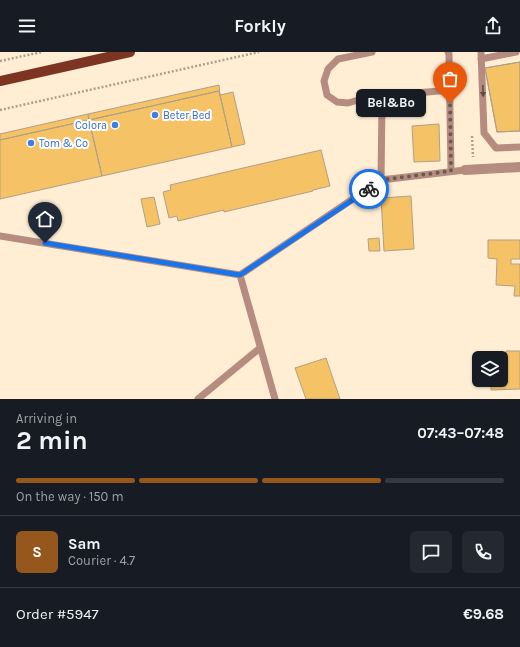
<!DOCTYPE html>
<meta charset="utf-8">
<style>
:root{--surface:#171b24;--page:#242831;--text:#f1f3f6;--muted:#9ea1a6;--line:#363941;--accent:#95571c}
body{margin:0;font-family:Karla,sans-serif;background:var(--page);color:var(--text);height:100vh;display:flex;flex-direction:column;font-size:15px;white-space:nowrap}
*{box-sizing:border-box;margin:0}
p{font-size:13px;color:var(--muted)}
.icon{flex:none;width:22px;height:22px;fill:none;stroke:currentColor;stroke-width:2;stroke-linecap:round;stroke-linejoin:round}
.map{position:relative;height:347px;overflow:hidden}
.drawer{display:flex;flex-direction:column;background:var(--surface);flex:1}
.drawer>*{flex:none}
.fabs{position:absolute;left:472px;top:299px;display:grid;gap:8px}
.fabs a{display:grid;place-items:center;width:36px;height:36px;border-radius:6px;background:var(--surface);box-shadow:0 1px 3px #0004;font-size:20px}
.pin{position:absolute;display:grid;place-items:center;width:34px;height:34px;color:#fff;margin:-41px -17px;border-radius:50% 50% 50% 0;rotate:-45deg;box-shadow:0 0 4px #0007}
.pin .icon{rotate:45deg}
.courier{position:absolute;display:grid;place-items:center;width:40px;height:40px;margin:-20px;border:3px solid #1a73e8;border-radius:50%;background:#fff;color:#222;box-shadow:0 1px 5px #0007}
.bubble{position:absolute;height:28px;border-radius:6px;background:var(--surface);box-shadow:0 1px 3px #0004;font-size:13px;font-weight:700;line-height:28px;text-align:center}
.overview em{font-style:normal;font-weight:700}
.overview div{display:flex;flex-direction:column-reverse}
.overview{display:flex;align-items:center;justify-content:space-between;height:68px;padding:0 16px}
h1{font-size:26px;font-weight:700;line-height:30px}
.bar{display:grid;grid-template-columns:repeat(4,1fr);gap:6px 4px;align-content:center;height:48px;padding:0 16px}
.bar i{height:5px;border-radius:3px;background:var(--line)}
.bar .current{background:var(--accent)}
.bar p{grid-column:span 4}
.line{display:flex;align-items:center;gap:10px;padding:0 16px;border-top:1px solid var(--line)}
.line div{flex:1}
.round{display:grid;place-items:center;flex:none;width:42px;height:42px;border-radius:6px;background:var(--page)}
header{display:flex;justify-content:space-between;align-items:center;height:52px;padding:0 16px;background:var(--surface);font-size:18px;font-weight:700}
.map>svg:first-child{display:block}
.building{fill:#f5c266;stroke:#afa088}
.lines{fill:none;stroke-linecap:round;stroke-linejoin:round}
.path{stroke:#ada18d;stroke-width:2.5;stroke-dasharray:2 2;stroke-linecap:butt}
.service{stroke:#b68b80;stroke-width:7}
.minor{stroke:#b68b80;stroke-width:10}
.primary{stroke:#7d3523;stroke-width:10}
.oneway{fill:#644c43}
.done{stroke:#665c4e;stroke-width:4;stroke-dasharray:0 7.2}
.route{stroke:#1a73e8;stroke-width:5}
.shop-dot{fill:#3f7fe0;stroke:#fefefe;stroke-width:1.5}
.labels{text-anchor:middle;stroke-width:4;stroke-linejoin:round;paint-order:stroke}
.shop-label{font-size:11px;fill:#366cbe;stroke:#fefefe;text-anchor:start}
</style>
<header><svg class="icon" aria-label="menu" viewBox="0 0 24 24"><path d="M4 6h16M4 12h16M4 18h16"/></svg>Forkly<svg class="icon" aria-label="share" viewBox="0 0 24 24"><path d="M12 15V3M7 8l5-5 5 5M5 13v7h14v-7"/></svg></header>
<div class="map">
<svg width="520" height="347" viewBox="0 0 520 347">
<rect width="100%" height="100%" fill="#ffeed4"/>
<!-- building -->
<path class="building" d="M 520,10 L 520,79 L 497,80 L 485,16 Z
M 520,10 L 520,79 L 497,80 L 485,16 Z
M 219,33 L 220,43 L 219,39 L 89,68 L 88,62 Z
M 219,39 L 232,95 L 102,124 L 89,68 Z
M 233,40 L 245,92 L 232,95 L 220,43 Z
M 88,62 L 89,68 L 0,88 L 0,82 Z
M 89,68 L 102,124 L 0,147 L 0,88 Z
M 439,72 L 440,109 L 414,110 L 412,74 Z
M 321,98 L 330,134 L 313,138 L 313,139 L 224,160 L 224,158 L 178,169 L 177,164 L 169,166 L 163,140 L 171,138 L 170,133 Z
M 411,144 L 414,197 L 384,199 L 381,146 Z
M 154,145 L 160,172 L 147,175 L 141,147 Z
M 379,186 L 380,199 L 369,199 L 368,187 Z
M 488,188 L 520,188 L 520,207 L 511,207 L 511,212 L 520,212 L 520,244 L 514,244 L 515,234 L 496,233 L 497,207 L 488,206 Z
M 506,299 L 520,299 L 520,337 L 491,338 L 491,328 L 501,328 L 501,323 L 506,323 Z
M 326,306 L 340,347 L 306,347 L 295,316 Z"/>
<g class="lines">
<!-- path -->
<path class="path" d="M 0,9 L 42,0
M 0,58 L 259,0
M 472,84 L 473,105"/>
<!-- service -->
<path class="service" d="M 372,0 L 338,7 L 328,17 L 324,29 L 327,43 L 337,50 L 348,51 L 365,46 L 375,46 L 382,52
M 448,0 L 449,2 L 451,119
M 481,0 L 484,81 L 496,96 L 520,95
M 481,7 L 516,0
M 381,128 L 382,52 L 386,46 L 394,43 L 450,38
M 0,184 L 240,223
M 198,347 L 260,296
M 275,347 L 240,223 L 381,128 L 465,118"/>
<!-- minor -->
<path class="minor" d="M 465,118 L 520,115"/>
<!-- primary -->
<path class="primary" d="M 0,29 L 130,0"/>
</g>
<!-- one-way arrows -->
<defs><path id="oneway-solid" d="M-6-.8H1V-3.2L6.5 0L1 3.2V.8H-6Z"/></defs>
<use class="oneway" href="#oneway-solid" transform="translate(483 39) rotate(88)"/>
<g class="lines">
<!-- done -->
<path class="done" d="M 369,137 L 381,128 L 451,119 L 450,51"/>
<!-- route -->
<path class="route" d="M 45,191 L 240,223 L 369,137"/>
</g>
<!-- markers -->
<g class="shop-dot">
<circle cx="155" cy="63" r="4"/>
<circle cx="115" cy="73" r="4"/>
<circle cx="31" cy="91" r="4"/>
</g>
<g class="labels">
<!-- shop labels -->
<g class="shop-label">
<text x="163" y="67">Beter Bed</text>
<text x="107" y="77" text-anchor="end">Colora</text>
<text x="39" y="95">Tom &amp; Co</text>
</g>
</g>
</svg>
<div class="fabs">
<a><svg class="icon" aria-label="layers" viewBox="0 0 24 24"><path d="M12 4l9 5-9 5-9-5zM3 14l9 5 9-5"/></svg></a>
</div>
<div class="pin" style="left:450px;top:51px;background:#ea580c"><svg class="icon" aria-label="bag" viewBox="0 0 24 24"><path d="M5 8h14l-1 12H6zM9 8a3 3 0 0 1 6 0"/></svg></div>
<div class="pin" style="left:45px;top:191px;background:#1f2937"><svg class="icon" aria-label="home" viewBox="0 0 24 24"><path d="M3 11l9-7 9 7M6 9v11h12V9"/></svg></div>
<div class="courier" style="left:369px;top:137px"><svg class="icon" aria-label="bike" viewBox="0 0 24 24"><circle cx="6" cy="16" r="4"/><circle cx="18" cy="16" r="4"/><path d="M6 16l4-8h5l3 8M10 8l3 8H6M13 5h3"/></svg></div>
<div class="bubble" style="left:356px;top:37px;width:70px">Bel&amp;Bo</div>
</div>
<section class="drawer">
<div class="overview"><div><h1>2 min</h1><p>Arriving in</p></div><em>07:43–07:48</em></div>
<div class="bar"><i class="current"></i><i class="current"></i><i class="current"></i><i></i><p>On the way · 150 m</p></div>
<div class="line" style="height:72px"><b class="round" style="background:var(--accent);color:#fff">S</b><div><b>Sam</b><p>Courier · 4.7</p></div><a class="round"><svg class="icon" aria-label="chat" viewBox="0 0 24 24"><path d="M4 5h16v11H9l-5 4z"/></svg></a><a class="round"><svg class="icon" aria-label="phone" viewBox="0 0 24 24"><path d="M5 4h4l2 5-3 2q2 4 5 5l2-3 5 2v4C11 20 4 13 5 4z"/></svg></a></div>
<div class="line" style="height:52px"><div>Order #5947</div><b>€9.68</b></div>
</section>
